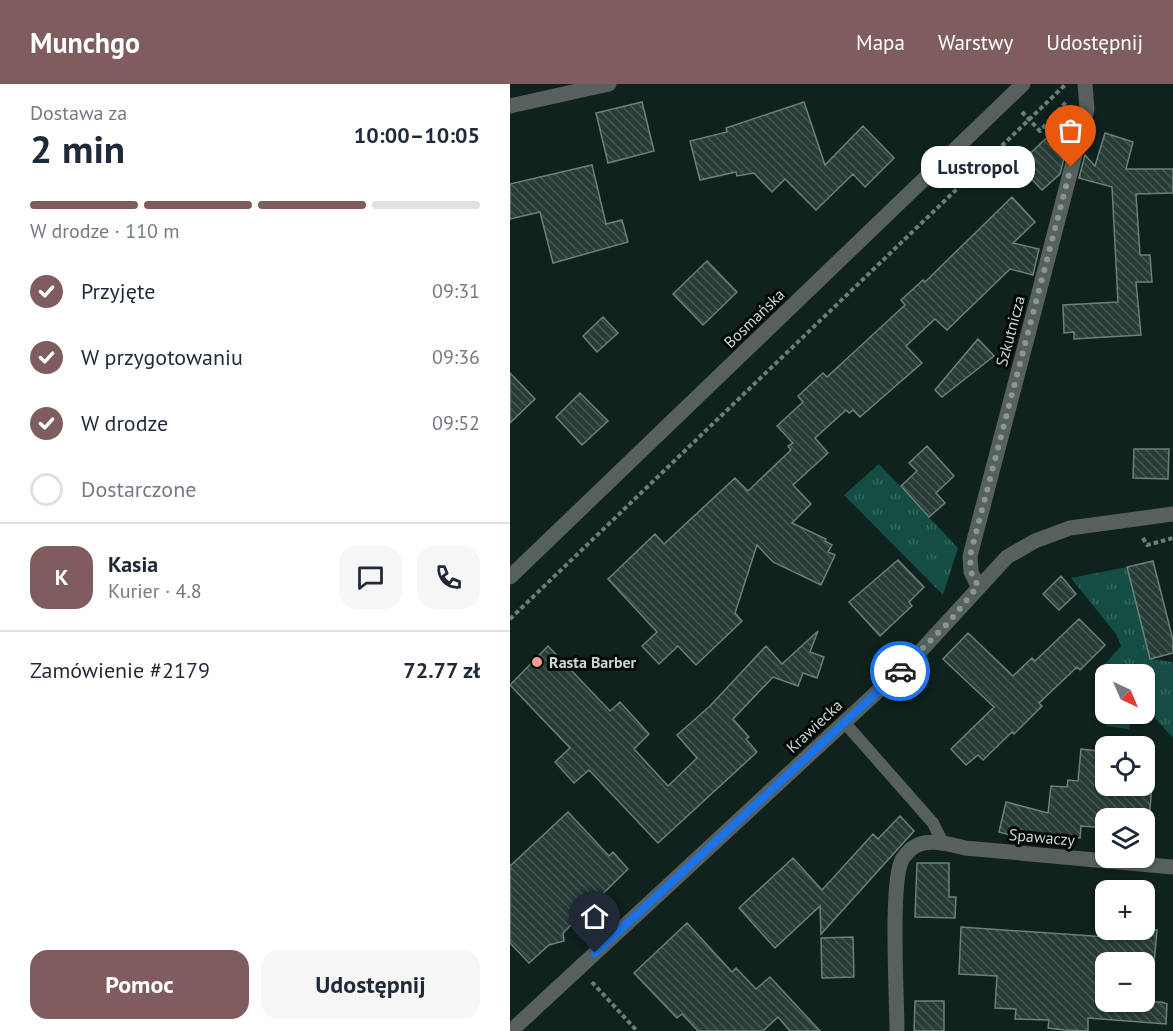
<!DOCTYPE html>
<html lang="pl">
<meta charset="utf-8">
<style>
:root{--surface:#fff;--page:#f6f6f7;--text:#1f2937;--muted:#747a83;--line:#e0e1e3;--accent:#7f5d5f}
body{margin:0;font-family:"PT Sans",sans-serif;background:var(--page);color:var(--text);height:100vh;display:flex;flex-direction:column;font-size:22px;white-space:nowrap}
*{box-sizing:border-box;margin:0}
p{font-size:20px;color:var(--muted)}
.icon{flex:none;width:33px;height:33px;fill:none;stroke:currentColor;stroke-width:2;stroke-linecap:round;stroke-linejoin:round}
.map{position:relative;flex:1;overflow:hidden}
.drawer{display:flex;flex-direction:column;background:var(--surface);width:510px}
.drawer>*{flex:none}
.needle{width:39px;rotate:136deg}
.controls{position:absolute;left:585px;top:580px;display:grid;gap:12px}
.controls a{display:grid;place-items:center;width:60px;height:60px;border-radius:12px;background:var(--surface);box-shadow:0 2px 4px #0004;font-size:30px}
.pin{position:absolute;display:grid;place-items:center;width:51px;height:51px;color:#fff;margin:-62px -26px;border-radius:50% 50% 50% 0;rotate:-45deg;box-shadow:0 0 6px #0007}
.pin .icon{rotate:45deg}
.courier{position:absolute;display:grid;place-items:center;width:60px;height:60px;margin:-30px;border:4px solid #1a73e8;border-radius:50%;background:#fff;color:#222;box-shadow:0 2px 8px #0007}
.bubble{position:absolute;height:42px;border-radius:18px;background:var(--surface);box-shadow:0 2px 4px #0004;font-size:20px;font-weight:700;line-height:42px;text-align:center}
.headline em{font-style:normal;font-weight:700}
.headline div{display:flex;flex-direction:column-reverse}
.headline{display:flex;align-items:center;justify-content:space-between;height:102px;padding:0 30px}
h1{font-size:39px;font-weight:700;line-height:45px}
.bar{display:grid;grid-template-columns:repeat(4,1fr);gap:9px 6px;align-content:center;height:72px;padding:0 30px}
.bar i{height:8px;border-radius:4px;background:var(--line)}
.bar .selected{background:var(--accent)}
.bar p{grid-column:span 4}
.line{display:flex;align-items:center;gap:15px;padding:0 30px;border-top:2px solid var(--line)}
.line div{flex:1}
.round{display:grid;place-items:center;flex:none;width:63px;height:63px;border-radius:18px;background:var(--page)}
ol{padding:0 30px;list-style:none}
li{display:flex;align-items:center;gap:18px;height:66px}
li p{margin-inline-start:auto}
li .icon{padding:6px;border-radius:50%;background:var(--accent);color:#fff;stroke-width:4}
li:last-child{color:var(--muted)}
li i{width:33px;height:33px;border:3px solid var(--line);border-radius:50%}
.action{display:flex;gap:12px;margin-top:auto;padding:12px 30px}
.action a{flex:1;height:69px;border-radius:18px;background:var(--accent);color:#fff;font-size:24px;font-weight:700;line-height:69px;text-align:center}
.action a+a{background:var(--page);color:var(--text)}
header{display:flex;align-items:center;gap:36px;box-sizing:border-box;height:84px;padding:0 30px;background:var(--accent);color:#fff}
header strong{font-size:28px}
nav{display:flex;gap:33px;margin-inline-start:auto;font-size:21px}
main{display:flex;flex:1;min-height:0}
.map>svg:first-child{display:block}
.grass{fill:url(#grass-tufts)}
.building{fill:url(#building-back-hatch);stroke:#6c817b;stroke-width:1.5}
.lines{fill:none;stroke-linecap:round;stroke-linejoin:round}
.path{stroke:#6d7d79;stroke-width:4;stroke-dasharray:4.5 3;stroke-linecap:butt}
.service{stroke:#57605e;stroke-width:12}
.minor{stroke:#57605e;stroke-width:15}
.tertiary{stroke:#57605e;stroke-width:15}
.done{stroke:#899794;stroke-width:6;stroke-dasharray:0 10.8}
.route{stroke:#1a73e8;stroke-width:8}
.poi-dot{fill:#f59d8f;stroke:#040908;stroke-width:2}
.labels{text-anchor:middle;stroke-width:6;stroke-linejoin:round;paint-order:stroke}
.street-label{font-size:16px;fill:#cad6d3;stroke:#040908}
.poi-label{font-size:16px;font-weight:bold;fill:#cad6d3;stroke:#040908;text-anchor:start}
</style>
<header>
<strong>Munchgo</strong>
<nav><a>Mapa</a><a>Warstwy</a><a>Udostępnij</a></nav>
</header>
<main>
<section class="drawer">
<div class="headline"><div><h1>2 min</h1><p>Dostawa za</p></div><em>10:00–10:05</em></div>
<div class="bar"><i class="selected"></i><i class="selected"></i><i class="selected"></i><i></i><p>W drodze · 110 m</p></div>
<ol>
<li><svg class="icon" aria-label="check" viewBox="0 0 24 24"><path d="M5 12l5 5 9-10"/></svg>Przyjęte<p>09:31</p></li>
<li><svg class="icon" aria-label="check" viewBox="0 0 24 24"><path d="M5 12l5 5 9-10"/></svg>W przygotowaniu<p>09:36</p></li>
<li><svg class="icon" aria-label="check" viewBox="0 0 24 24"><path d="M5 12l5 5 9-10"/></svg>W drodze<p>09:52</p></li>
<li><i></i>Dostarczone</li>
</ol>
<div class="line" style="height:108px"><b class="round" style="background:var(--accent);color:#fff">K</b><div><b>Kasia</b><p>Kurier · 4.8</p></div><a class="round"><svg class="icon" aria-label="chat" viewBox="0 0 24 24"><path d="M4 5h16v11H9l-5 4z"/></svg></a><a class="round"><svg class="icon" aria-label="phone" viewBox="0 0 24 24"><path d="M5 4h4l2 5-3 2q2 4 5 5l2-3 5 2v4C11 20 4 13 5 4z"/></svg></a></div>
<div class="line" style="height:78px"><div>Zamówienie #2179</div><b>72.77 zł</b></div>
<div class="action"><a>Pomoc</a><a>Udostępnij</a></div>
</section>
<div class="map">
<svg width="663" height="947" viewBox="0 0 663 947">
<defs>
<pattern id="grass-tufts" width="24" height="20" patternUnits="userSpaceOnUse" patternTransform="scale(1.5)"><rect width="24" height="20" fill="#134d43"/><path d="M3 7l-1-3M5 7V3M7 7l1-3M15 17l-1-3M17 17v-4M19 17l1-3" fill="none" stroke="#34665d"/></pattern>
<pattern id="building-back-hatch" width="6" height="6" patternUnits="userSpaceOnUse" patternTransform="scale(1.5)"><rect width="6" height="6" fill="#293c38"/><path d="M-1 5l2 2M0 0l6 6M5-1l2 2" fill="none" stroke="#475754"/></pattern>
</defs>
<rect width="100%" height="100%" fill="#0f221e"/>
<!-- grass -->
<path class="grass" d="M 369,380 L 448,464 L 433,511 L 334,411 Z
M 617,483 L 640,575 L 663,578 L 663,654 L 635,623 L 634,591 L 596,591 L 595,613 L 588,612 L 588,588 L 611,562 L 606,550 L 561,494 Z
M 598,630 L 622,630 L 619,645 L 596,642 Z"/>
<!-- building -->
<path class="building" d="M 132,18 L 144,67 L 98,79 L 86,29 Z
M 294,18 L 315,81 L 353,42 L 384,74 L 355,103 L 343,90 L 306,126 L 275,95 L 262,108 L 244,89 L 227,92 L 226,88 L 190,96 L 180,57 L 217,48 L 216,44 Z
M 548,43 L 559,55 L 550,90 L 532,106 L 508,81 Z
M 595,49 L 623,58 L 616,85 L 663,85 L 663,109 L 626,110 L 630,171 L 640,171 L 642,198 L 626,198 L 631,251 L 564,255 L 564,248 L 554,249 L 553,221 L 608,218 L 602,103 L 569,94 L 575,71 L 585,82 Z
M 82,81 L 96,140 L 112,136 L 118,158 L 43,179 L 30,128 L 0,135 L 0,100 Z
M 502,113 L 525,138 L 503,159 L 529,165 L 523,191 L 500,185 L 437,246 L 425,235 L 396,262 L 412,279 L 350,333 L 343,326 L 339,329 L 336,326 L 305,354 L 318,369 L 283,401 L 301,420 L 282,439 L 316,455 L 315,457 L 322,461 L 318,468 L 325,471 L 311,501 L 263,478 L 247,461 L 225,529 L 232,537 L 186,581 L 168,562 L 149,580 L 132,562 L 147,548 L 98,495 L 145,450 L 154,460 L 225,394 L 238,407 L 281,366 L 278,362 L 283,359 L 267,342 L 293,318 L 288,312 L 313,289 L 317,293 L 395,221 L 391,216 L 413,196 L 415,198 Z
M 197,177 L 227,208 L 193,241 L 163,210 Z
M 93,233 L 108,249 L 87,268 L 73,252 Z
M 468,255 L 484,272 L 432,313 L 425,306 Z
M 0,289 L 25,315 L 0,339 Z
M 70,309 L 98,337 L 72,361 L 46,333 Z
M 417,362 L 444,392 L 426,409 L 435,419 L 419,433 L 391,402 L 407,387 L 399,379 Z
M 624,365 L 659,365 L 658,395 L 623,394 Z
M 388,476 L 414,503 L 399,518 L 402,522 L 370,552 L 339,518 Z
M 643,477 L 663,556 L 663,569 L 640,575 L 617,483 Z
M 551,492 L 566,510 L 549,526 L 533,510 Z
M 569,535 L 595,561 L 570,586 L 567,583 L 529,619 L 532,622 L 504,650 L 502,648 L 473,676 L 468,671 L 456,681 L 441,665 L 484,623 L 433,575 L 458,549 L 503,592 L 522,574 L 525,577 Z
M 308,547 L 300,568 L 314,573 L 307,594 L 293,589 L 288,602 L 263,593 L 223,635 L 239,653 L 236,655 L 247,668 L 148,759 L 79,686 L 64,699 L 45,678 L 60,664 L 0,601 L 38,562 L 100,627 L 110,618 L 139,650 L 124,665 L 158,702 L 187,674 L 167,651 L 200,622 L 256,562 L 272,580 Z
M 571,665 L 596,668 L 596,702 L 642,702 L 639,735 L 596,735 L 596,744 L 571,742 L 570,754 L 520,750 L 518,756 L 489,748 L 496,718 L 538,729 L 541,702 L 557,703 L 558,696 L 568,697 Z
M 58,728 L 99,772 L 103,768 L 118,785 L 53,849 L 54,857 L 39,861 L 19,879 L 0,859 L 0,782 Z
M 390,732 L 404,747 L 311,850 L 310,822 L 265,864 L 229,824 L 283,774 L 312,806 L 363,750 L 368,755 Z
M 407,779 L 439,779 L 439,813 L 446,813 L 445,834 L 405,833 Z
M 177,839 L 222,888 L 226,884 L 246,905 L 260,893 L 310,947 L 280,947 L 268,933 L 253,947 L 188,947 L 172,930 L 167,934 L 124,889 Z
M 451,843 L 612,854 L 613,846 L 647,846 L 644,879 L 596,879 L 596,918 L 652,918 L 657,920 L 656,940 L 578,934 L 578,947 L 554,946 L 538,944 L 539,936 L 505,935 L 506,925 L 485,924 L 487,892 L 449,890 Z
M 343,853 L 344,893 L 312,894 L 311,854 Z
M 405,917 L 434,917 L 434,947 L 404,947 Z"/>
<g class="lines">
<!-- path -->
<path class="path" d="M 512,28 L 530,47 L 556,18
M 633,454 L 637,461 L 663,454
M 0,535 L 555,1
M 82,898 L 127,947"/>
<!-- service -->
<path class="service" d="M 334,638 L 423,739 L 433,759"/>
<!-- minor -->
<path class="minor" d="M 0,22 L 99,0
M 468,502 L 461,488 L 460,472 L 577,25 L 575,0
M 1,947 L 407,571 L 497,473 L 525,457 L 560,444 L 663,430
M 387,947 C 387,915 380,798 392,776 C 393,773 398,768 401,765 C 416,753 438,760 455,764 L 663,783"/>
<!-- tertiary -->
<path class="tertiary" d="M 0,493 L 513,0"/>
</g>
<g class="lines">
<!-- done -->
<path class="done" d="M 390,587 L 439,538 L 468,502 L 461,488 L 460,472 L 561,83"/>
<!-- route -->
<path class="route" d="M 85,869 L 390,587"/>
</g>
<!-- markers -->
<circle class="poi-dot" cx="27" cy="578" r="6"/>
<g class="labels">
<!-- street labels -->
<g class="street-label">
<text transform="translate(244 234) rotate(-44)" y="6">Bosmańska</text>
<text transform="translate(500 247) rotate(-75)" y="6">Szkutnicza</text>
<text transform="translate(304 642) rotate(-43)" y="6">Krawiecka</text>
<text transform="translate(532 753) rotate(5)" y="6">Spawaczy</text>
</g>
<!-- poi labels -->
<g class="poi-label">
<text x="39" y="584">Rasta Barber</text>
</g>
</g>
</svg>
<div class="controls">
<a><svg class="needle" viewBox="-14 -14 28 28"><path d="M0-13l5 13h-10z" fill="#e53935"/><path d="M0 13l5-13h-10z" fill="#747a83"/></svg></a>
<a><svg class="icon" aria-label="locate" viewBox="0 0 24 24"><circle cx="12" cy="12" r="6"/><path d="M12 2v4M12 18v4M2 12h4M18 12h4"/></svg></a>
<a><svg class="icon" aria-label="layers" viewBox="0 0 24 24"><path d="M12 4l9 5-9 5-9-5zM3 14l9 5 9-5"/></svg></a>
<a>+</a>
<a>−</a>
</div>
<div class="pin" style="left:561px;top:83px;background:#ea580c"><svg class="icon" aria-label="bag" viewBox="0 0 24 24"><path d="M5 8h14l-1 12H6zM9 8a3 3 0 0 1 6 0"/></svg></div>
<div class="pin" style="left:85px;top:869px;background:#1f2937"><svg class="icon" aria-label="home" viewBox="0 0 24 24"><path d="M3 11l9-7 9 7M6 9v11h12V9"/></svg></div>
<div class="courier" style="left:390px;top:587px"><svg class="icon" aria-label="car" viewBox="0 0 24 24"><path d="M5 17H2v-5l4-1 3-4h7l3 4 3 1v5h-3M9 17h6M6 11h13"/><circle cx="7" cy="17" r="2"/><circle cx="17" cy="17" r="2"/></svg></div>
<div class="bubble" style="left:411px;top:62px;width:114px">Lustropol</div>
</div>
</main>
